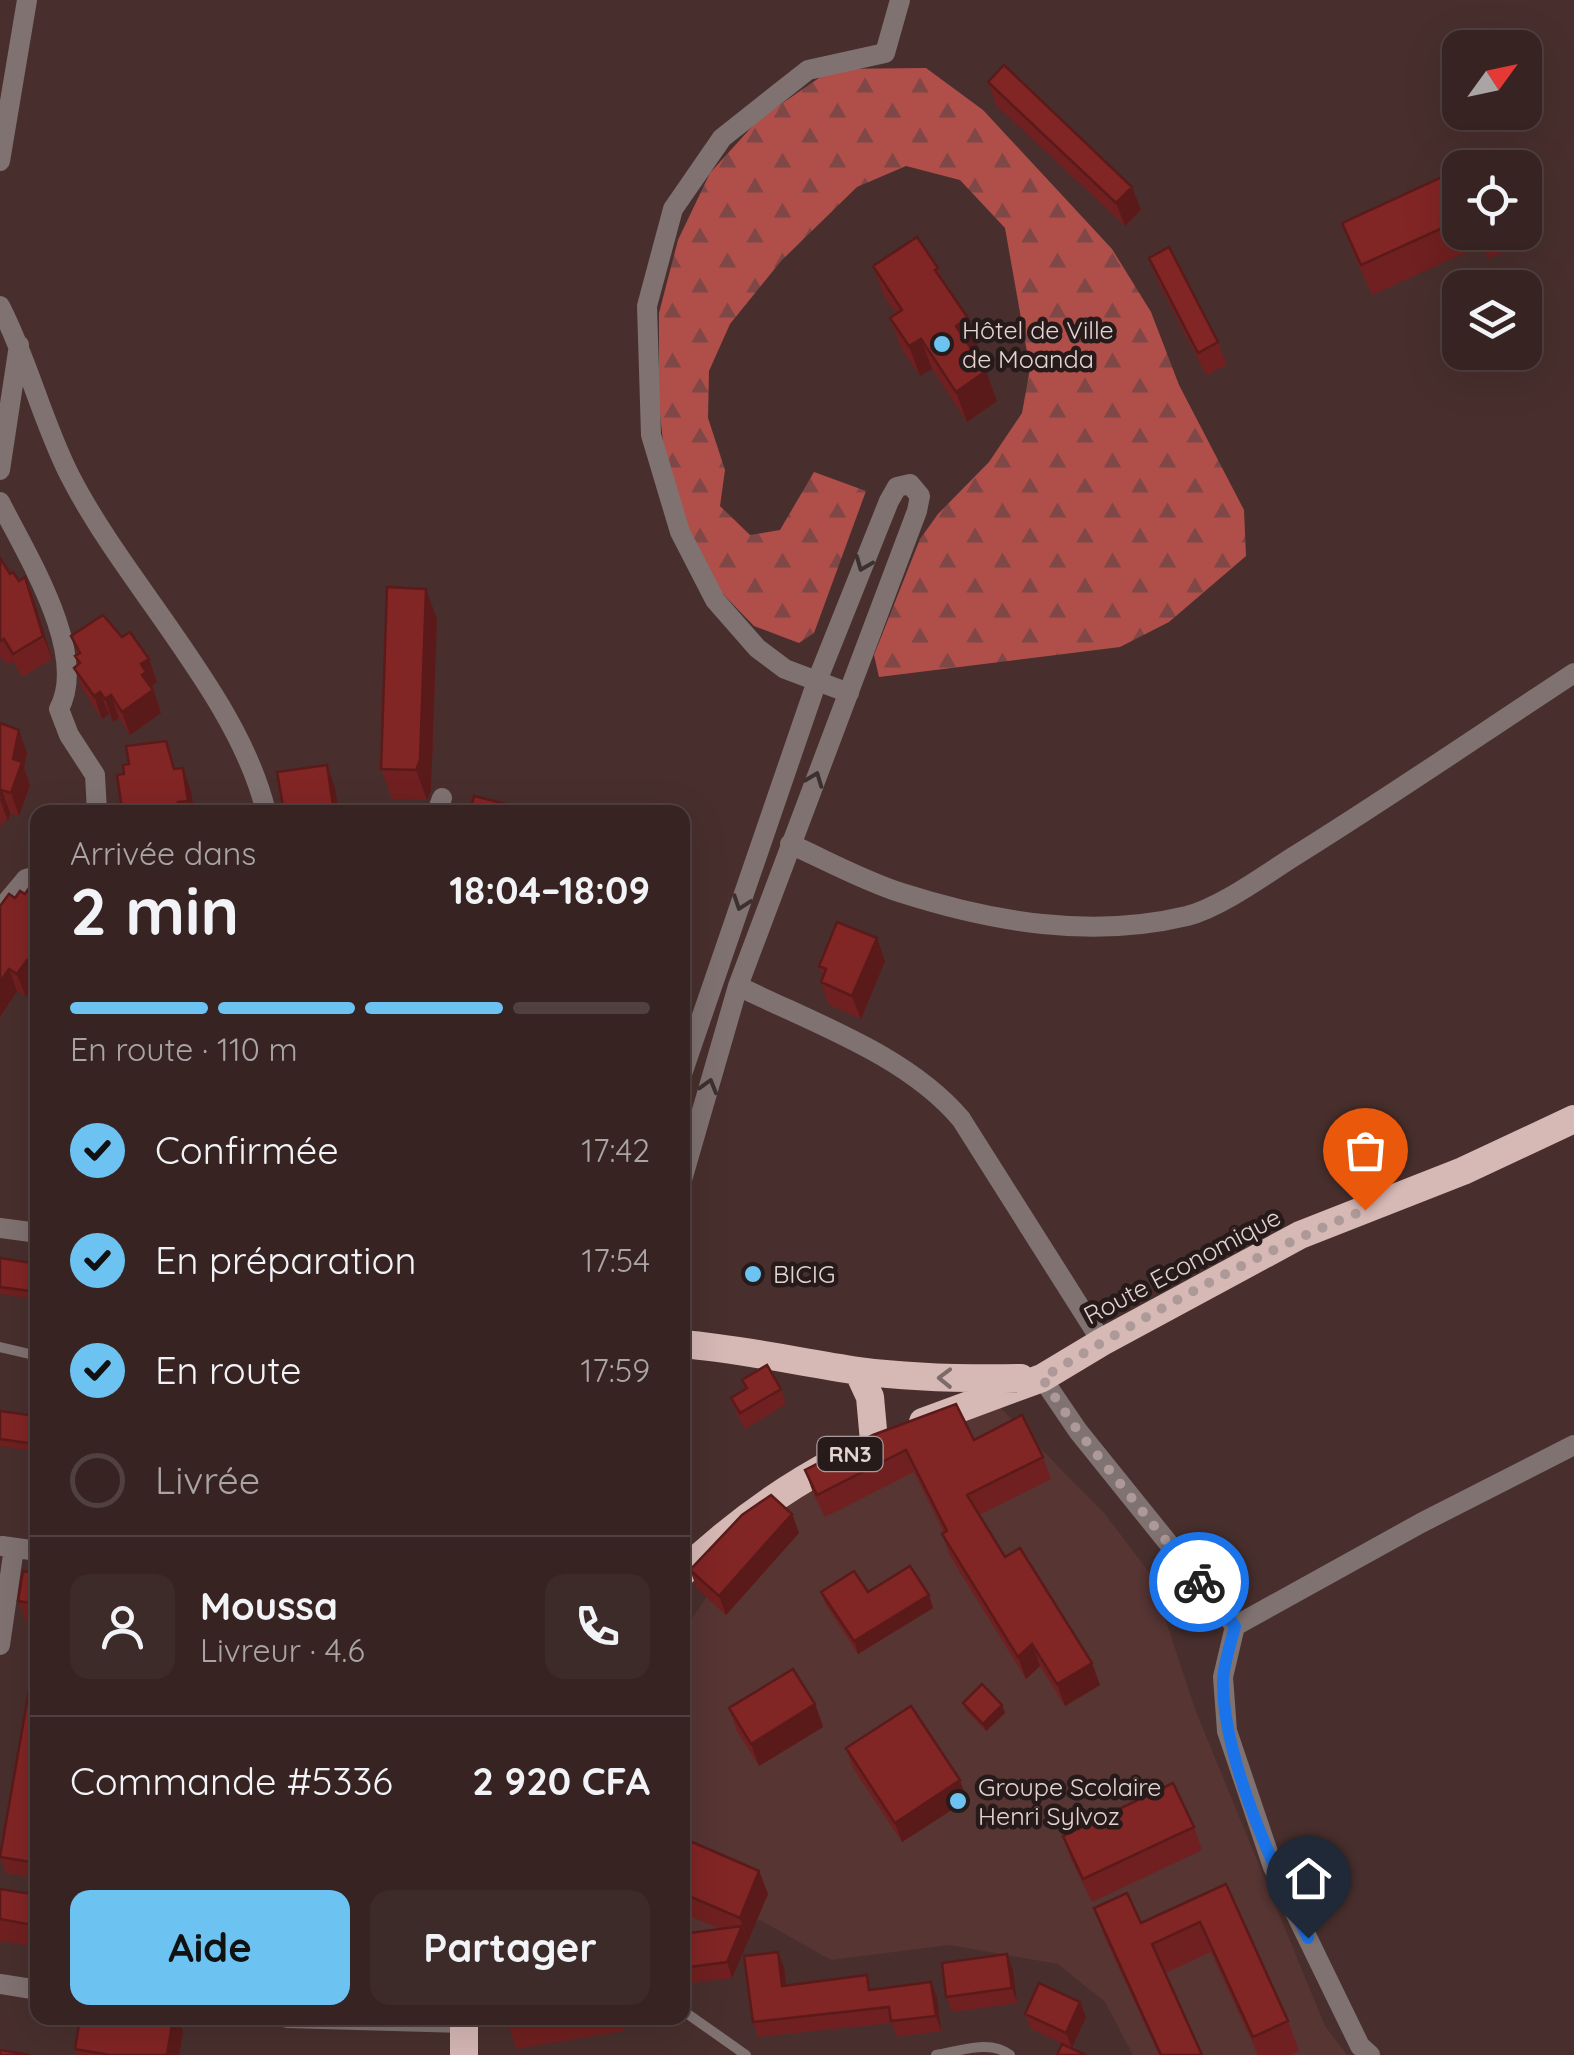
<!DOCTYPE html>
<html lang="fr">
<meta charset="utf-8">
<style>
:root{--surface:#362322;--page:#3d2b2a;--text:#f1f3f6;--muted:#aaa4a5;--line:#504040;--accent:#6cc3f2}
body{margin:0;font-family:Quicksand,sans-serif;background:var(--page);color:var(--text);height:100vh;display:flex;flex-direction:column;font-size:38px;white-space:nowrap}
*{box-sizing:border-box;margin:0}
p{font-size:32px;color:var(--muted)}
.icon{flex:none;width:55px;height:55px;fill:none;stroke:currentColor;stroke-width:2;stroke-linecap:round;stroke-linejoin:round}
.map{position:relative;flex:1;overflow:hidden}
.side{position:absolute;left:30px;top:805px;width:660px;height:1220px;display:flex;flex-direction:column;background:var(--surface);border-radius:20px;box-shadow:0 10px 40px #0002,0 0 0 2px var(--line)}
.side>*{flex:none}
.needle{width:65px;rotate:57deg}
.fabs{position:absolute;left:1442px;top:30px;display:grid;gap:20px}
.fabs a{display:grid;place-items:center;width:100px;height:100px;border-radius:20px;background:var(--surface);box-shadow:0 10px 40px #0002,0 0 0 2px var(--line);font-size:50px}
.pin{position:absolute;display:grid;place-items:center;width:85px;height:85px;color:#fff;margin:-102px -42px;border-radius:50% 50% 50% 0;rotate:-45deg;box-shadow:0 0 10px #0007}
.pin .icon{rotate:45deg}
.courier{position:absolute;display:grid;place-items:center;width:100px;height:100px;margin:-50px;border:8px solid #1a73e8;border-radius:50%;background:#fff;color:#222;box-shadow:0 2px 12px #0007}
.head em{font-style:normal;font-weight:700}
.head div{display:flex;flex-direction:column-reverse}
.head{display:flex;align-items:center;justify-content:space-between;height:170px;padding:0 40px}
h1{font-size:65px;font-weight:700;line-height:75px}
.bar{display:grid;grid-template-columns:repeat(4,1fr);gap:15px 10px;align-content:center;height:120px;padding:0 40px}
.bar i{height:12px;border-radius:8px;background:var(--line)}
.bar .current{background:var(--accent)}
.bar p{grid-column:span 4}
.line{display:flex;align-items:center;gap:25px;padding:0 40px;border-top:2px solid var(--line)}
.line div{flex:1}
.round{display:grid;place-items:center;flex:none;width:105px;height:105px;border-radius:20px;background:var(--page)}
ol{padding:0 40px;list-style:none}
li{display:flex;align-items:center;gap:30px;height:110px}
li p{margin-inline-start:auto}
li .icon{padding:10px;border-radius:50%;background:var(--accent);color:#111;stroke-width:4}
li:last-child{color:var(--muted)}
li i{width:55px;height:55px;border:5px solid var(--line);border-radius:50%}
.cta{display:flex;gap:20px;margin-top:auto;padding:20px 40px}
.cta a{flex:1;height:115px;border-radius:20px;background:var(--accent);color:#111;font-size:40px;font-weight:700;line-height:115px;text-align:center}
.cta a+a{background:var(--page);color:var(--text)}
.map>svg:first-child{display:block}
.built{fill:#563533}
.forest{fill:url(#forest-firs)}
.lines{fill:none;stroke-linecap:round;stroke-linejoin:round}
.service{stroke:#7f7271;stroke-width:10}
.minor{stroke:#7f7271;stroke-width:20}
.tertiary{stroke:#7f7271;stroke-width:20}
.trunk{stroke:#d6b8b5;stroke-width:28}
.wall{fill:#702020}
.shaded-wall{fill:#5b1a1a}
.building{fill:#822525;stroke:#5b1a1a;stroke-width:2.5}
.oneway{stroke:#3c3130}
.oneway2{stroke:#7e6a68}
.done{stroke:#ad9a98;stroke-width:10;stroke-dasharray:0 18}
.route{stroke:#1a73e8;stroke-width:12}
.poi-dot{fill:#6cc3f2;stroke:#261b1a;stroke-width:4}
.labels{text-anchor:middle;stroke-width:9;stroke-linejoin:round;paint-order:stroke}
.shield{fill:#261b1a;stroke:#aa9c9a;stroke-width:2.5}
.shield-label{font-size:22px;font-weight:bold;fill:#e3d3d1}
.poi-label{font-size:25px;fill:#e3d3d1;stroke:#261b1a;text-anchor:start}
.street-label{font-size:25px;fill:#e3d3d1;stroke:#261b1a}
</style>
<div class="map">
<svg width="1574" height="2055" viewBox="0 0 1574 2055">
<defs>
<pattern id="forest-firs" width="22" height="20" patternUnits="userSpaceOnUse" patternTransform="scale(2.5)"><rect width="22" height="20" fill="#b04e4a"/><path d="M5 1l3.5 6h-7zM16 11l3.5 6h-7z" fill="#7f4745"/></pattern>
</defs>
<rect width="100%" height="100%" fill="#482f2d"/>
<!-- built -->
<path class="built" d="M 979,1386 L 1105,1514 L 1151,1575 L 1195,1709 L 1325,2026 L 1347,2055 L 1133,2055 L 1105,2002 L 1058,1964 L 949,1945 L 831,1960 L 760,1920 L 683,1941 L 683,1632 L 785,1481 Z"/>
<!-- forest -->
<path class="forest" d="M 926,68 L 983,110 L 1112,249 L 1151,312 L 1179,385 L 1244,510 L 1246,556 L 1169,622 L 1120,647 L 879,677 L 874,655 L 920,539 L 938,514 L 989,462 L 1022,413 L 1030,369 L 1005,228 L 960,180 L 906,166 L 857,187 L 781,261 L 730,324 L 709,371 L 708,418 L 725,470 L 720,506 L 750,535 L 780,530 L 814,472 L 866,491 L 814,633 L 799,643 L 754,626 L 722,593 L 697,560 L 666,471 L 659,404 L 659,313 L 678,240 L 710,173 L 758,120 L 832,69 Z"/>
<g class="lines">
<!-- service -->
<path class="service" d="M 0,1347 L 38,1356
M 682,2010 L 746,2055
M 936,2055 C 960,2051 990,2039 1010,2055"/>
<!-- minor -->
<path class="minor" d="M 0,161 L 27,0
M 0,306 C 28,360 42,421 70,476 C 125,584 239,697 266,812
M 0,470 L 19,345
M 0,502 C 26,554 89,653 59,709 L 69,735 L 95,775 L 97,812
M 849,693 L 785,669 L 757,648 L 715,600 L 680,532 L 651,435 L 647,306 L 673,209 L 722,138 L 808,70 L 885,53 L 900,0
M 437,812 L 442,798
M 790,844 C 826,860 864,881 902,893 C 993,922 1091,939 1187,916 C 1221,907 1263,876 1293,857 C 1388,798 1481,734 1574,673
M 0,910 L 26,879 L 38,876
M 738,986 C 813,1023 907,1055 961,1119 L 1102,1342
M 682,1074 L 817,681 L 889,501 L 897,487 L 910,484 L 920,496 L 917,511 L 738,986 L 682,1180
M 1042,1378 L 1078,1431 L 1235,1626 L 1223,1677 L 1227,1731 L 1273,1867 L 1360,2046 L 1370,2055
M 2,1546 L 38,1551
M 1235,1626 L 1421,1523 L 1574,1445
M 0,1645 L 14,1548
M 0,1984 L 38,1990
M 287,2018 L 463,2023"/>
<!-- tertiary -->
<path class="tertiary" d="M 0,1228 L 38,1233"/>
<!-- trunk -->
<path class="trunk" d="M 682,1344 C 742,1349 799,1362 859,1371 C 913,1378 966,1379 1021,1378
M 858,1371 L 870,1397 L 874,1441
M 923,1422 L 1042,1378 L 1102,1342 L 1300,1235 L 1463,1171 L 1574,1119
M 682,1573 C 730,1527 779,1491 838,1460
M 464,2055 L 464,2018"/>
</g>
<!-- wall -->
<path class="wall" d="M 988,82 L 1141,210 L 1125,226 L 996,105 Z
M 1460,168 L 1460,232 L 1503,232 L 1509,249 L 1488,259 L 1482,245 L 1372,295 L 1353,253 L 1342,223 L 1450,174 Z
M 1149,258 L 1218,342 L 1227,365 L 1206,375 L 1157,280 Z
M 873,266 L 938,268 L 943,281 L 979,349 L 974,352 L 986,371 L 997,401 L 967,422 L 932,369 L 920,376 L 901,348 L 890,318 L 896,314 L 884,296 Z
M 0,558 L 10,574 L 19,581 L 25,577 L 52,659 L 22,677 L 13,661 L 7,665 L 2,657 L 0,659 Z
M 437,619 L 431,790 L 427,800 L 392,799 L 381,769 Z
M 71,636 L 157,682 L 152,686 L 161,713 L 130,735 L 119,718 L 113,722 L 109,714 L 102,719 L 83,690 L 74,668 L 78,665 L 75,656 L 78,654 Z
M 0,723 L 27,753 L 24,768 L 30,785 L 19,816 L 10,813 L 8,821 L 3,820 L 0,828 Z
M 176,769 L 191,791 L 194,812 L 123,812 L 122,809 Z
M 38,881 L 38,985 L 35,983 L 26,997 L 17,991 L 0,1017 L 15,898 L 25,894 Z
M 885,961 L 861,1019 L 829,1005 L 821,982 L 823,977 L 819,966 Z
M 0,1258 L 38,1264 L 38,1300 L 0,1294 Z
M 742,1380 L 781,1389 L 786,1404 L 745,1429 L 736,1413 L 731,1398 L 745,1389 Z
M 0,1411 L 37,1416 L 38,1412 L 38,1452 L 0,1446 Z
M 873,1435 L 974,1440 L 1043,1457 L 1051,1479 L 979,1515 L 1005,1557 L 1100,1685 L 1065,1706 L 1040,1666 L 1026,1679 L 950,1556 L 942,1534 L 944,1533 L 914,1472 L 825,1517 L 813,1493 L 805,1470 Z
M 792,1514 L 799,1533 L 726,1615 L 697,1589 L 690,1570 Z
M 38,1574 L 38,1626 L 27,1624 L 18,1601 Z
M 821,1592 L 929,1595 L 933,1608 L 858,1654 L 826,1605 Z
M 38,1650 L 38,1870 L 36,1878 L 6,1873 L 0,1857 Z
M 963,1703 L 1002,1705 L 1005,1713 L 986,1731 L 966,1710 Z
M 815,1704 L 823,1727 L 759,1766 L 737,1731 L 729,1708 Z
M 846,1748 L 967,1800 L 902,1842 L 853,1768 Z
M 1194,1827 L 1202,1850 L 1092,1902 L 1071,1859 L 1063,1836 Z
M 682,1865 L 759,1871 L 768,1894 L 732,1978 L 682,1984 L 682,1934 L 720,1929 L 682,1913 Z
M 1226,1884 L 1288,2021 L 1299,2051 L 1291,2055 L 1258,2055 L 1211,1952 L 1165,1973 L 1202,2055 L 1159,2055 L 1105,1938 L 1094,1908 L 1141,1923 Z
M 0,1889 L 38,1895 L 38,1947 L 0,1941 Z
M 784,1967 L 786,1986 L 872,1989 L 937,1997 L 941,2031 L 897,2037 L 892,2023 L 758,2037 L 753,2022 Z
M 1013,1970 L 1017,2003 L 952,2012 L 946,1997 Z
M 1080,2002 L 1086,2017 L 1072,2048 L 1031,2029 L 1025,2014 Z
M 506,2018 L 622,2018 L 624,2031 L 516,2049 Z
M 183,2032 L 179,2055 L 77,2055 L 75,2049 Z"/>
<!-- shaded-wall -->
<path class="shaded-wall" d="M 1132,187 L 1141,210 L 1125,226 L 1116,203 Z
M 968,318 L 979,349 L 967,356 L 956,326 Z
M 921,339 L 932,369 L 920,376 L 909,346 Z
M 986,371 L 997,401 L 967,422 L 956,392 Z
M 25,577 L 34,600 L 52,659 L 43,636 Z
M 426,589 L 437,619 L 431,790 L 427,800 L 416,770 Z
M 149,659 L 157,682 L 152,686 L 161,713 L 130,735 L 122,712 L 142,675 L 141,664 Z
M 100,692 L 109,714 L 102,719 L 94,696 Z
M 111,695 L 119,718 L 113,722 L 105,699 Z
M 19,730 L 27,753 L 24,768 L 30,785 L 19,816 L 11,793 L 13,759 Z
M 327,765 L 335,788 L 339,812 L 334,812 Z
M 183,768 L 191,791 L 194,812 L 192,812 L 188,801 Z
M 2,790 L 10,813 L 8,821 L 0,800 Z
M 682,873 L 689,891 L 682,907 Z
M 877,938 L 885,961 L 861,1019 L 852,996 Z
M 36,956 L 38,959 L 38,981 L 31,963 Z
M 27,960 L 35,983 L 26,997 L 17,974 Z
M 9,969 L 17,991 L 0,1017 L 0,982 Z
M 792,1514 L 799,1533 L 726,1615 L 719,1596 Z
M 929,1595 L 933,1608 L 858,1654 L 854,1641 Z
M 1032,1644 L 1040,1666 L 1026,1679 L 1018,1657 Z
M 1092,1663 L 1100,1685 L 1065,1706 L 1057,1684 Z
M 815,1704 L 823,1727 L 759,1766 L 751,1744 Z
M 1002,1705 L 1005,1713 L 986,1731 L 983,1724 Z
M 960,1780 L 967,1800 L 902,1842 L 895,1823 Z
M 38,1822 L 38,1870 L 36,1878 L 31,1862 Z
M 759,1871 L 768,1894 L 748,1941 L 740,1918 Z
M 742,1926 L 748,1941 L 732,1978 L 727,1962 Z
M 778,1952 L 784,1967 L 788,2002 L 782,1986 Z
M 1007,1954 L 1013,1970 L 1017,2003 L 1012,1988 Z
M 931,1982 L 937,1997 L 941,2031 L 936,2016 Z
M 1080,2002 L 1086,2017 L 1072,2048 L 1066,2033 Z
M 173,2018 L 177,2018 L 183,2032 L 179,2055 L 167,2055 Z"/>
<!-- building -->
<path class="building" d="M 1004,65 L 1132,187 L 1116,203 L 988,82 Z
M 1469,154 L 1475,168 L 1460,168 L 1460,220 L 1361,265 L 1342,223 L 1451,173 L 1447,164 Z
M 917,237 L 938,268 L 935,270 L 968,318 L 956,326 L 986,371 L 956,392 L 921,339 L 909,346 L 890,318 L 902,310 L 873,266 Z
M 1169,247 L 1218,342 L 1198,353 L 1149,258 Z
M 0,558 L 10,574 L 13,572 L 19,581 L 25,577 L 43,636 L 13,654 L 4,639 L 0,641 Z
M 387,587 L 426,589 L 420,760 L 416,770 L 381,769 Z
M 103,615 L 122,637 L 130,632 L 149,659 L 141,664 L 146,672 L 142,675 L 153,690 L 122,712 L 111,695 L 105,699 L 100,692 L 94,696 L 74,668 L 80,663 L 75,656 L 80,653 L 71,636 Z
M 0,723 L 19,730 L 13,759 L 22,762 L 11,793 L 2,790 L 0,796 Z
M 166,741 L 174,769 L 183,768 L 188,801 L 178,802 L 180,811 L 175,812 L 130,812 L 130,808 L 122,809 L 117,775 L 124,774 L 123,765 L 129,764 L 126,746 Z
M 327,765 L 334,812 L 284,812 L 277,772 Z
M 474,796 L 522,808 L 521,812 L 470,812 Z
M 35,879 L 38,881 L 38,957 L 36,956 L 31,963 L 27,960 L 17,974 L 9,969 L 0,982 L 0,906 L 9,894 L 15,898 L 20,891 L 25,894 Z
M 837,922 L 877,938 L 852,996 L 821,982 L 826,969 L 819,966 Z
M 0,1258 L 38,1264 L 38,1292 L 0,1287 Z
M 767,1365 L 781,1389 L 740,1413 L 731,1398 L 747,1388 L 742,1380 Z
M 956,1404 L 974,1440 L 1022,1415 L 1043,1457 L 967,1495 L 1005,1557 L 1020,1548 L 1092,1663 L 1057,1684 L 1032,1644 L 1018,1657 L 942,1534 L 947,1531 L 906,1450 L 817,1495 L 805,1470 L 873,1435 Z
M 0,1411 L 37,1416 L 38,1412 L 38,1428 L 35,1444 L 0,1439 Z
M 771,1495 L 792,1514 L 719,1596 L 690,1570 L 742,1515 Z
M 910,1566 L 929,1595 L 854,1641 L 821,1592 L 854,1571 L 868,1592 Z
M 23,1571 L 38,1574 L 38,1604 L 18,1601 Z
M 36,1650 L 38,1650 L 38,1822 L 31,1862 L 0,1857 Z
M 793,1669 L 815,1704 L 751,1744 L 729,1708 Z
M 982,1684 L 1002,1705 L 983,1724 L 963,1703 Z
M 911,1706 L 960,1780 L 895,1823 L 846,1748 Z
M 1173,1783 L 1194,1827 L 1083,1879 L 1063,1836 Z
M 692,1842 L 759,1871 L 740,1918 L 682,1893 L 682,1865 Z
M 1226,1884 L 1288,2021 L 1253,2037 L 1200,1922 L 1152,1944 L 1202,2055 L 1161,2055 L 1094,1908 L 1127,1893 L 1141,1923 Z
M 0,1889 L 38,1895 L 38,1926 L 0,1919 Z
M 742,1926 L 727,1962 L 682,1968 L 682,1934 Z
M 778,1952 L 782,1986 L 867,1975 L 869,1990 L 931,1982 L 936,2016 L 891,2021 L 889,2007 L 753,2022 L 744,1956 Z
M 1007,1954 L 1012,1988 L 946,1997 L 942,1963 Z
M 1039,1983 L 1080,2002 L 1066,2033 L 1025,2014 Z
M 80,2018 L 173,2018 L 167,2055 L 110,2055 L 75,2049 Z
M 506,2018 L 559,2018 L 508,2026 Z
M 1062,2044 L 1086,2055 L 1057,2055 Z
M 0,2050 L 30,2055 L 0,2055 Z"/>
<!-- one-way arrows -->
<defs><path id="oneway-chevron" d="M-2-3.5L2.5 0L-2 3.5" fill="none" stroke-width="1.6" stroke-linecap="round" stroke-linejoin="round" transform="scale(2.5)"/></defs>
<g class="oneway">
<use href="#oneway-chevron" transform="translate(863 564) rotate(112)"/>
<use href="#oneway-chevron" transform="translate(815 779) rotate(-69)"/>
<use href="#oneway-chevron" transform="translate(741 903) rotate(109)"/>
<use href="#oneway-chevron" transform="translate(709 1086) rotate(-74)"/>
</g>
<use class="oneway2" href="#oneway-chevron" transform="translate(945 1378) rotate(-179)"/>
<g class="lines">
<!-- done -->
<path class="done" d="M 1199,1582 L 1078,1431 L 1042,1378 C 1146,1316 1253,1254 1365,1210"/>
<!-- route -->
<path class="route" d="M 1199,1582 L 1235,1626 C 1231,1643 1224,1662 1223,1680 C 1222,1757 1274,1869 1308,1938"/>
</g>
<!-- markers -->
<g class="poi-dot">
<circle cx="942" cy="344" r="10"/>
<circle cx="753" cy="1274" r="10"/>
<circle cx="958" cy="1801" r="10"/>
</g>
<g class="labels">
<!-- shield labels -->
<rect class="shield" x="817.5" y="1437" width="65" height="34" rx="8"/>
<g class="shield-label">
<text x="850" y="1462">RN3</text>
</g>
<!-- poi labels -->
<g class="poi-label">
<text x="962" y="339">Hôtel de Ville<tspan x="962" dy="29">de Moanda</tspan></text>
<text x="773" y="1283">BICIG</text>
<text x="978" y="1796">Groupe Scolaire<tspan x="978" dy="29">Henri Sylvoz</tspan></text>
</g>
<!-- street labels -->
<g class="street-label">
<text transform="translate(1182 1266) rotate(-28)" y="9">Route Economique</text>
</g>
</g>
</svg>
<div class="fabs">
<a><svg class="needle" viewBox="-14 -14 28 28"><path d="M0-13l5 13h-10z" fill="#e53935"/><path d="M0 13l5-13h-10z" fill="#aaa4a5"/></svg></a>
<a><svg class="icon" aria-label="locate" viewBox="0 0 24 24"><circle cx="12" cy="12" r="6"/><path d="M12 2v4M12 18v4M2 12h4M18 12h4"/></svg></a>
<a><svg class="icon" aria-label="layers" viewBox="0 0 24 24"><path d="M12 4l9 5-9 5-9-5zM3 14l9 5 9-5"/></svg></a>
</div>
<div class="pin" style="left:1365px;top:1210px;background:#ea580c"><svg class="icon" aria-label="bag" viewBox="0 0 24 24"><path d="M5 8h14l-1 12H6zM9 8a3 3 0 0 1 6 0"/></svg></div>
<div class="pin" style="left:1308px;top:1938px;background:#1f2937"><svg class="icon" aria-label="home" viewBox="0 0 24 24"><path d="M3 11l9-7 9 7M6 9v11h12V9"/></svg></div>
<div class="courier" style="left:1199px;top:1582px"><svg class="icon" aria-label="bike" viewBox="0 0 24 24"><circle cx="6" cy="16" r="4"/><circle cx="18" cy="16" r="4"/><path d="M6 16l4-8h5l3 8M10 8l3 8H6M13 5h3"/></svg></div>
<section class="side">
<div class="head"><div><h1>2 min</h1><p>Arrivée dans</p></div><em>18:04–18:09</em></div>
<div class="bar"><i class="current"></i><i class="current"></i><i class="current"></i><i></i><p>En route · 110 m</p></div>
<ol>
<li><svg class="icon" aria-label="check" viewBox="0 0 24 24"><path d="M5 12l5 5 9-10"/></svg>Confirmée<p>17:42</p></li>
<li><svg class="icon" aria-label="check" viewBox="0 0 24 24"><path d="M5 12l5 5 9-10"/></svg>En préparation<p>17:54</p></li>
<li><svg class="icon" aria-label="check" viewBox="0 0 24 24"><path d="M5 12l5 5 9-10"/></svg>En route<p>17:59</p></li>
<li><i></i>Livrée</li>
</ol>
<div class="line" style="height:180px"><a class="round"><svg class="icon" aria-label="person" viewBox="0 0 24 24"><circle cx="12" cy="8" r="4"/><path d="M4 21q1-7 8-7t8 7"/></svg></a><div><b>Moussa</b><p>Livreur · 4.6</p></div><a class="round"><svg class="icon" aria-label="phone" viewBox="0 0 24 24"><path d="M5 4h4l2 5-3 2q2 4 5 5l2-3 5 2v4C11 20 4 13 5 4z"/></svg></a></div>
<div class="line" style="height:130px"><div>Commande #5336</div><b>2 920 CFA</b></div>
<div class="cta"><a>Aide</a><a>Partager</a></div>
</section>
</div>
